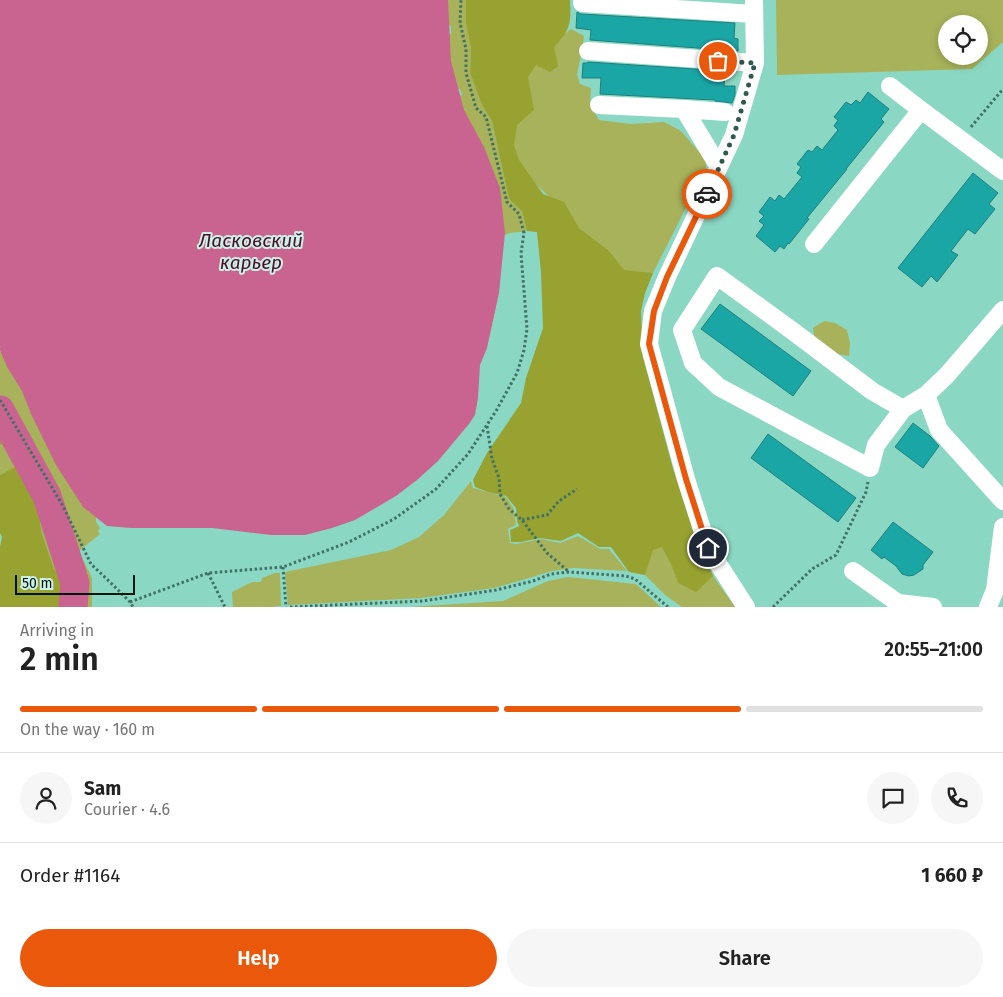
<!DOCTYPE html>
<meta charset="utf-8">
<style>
:root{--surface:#fff;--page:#f6f6f6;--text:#222;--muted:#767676;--line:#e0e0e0;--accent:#ea580c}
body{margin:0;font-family:"Fira Sans",sans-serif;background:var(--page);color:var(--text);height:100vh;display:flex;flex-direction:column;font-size:19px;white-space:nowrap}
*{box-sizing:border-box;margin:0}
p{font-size:16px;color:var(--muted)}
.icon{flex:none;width:28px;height:28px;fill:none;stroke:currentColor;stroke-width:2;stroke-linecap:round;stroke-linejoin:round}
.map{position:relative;height:607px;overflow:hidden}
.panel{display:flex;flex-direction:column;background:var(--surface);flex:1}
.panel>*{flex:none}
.tools{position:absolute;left:938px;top:15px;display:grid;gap:10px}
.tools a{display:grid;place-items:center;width:50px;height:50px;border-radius:50%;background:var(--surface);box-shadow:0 2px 8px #0003;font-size:25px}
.scale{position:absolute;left:15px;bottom:12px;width:120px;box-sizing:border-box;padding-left:5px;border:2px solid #001510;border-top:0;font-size:14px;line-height:18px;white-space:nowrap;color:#001510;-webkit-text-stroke:4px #cbf0e5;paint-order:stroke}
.pin{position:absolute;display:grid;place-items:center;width:42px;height:42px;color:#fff;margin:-21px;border:2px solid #fff;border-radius:50%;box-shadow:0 1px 5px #0007}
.courier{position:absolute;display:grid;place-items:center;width:50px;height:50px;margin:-25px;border:4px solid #ea580c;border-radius:50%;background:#fff;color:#222;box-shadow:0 1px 6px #0007}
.summary em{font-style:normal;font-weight:600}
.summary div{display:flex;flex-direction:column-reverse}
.summary{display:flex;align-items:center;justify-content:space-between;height:85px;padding:0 20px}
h1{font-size:32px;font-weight:600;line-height:38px}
.bar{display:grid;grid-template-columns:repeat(4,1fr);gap:8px 5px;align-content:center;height:60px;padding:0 20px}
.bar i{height:6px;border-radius:4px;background:var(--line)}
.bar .current{background:var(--accent)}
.bar p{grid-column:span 4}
.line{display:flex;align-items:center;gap:12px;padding:0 20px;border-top:1px solid var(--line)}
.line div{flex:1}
.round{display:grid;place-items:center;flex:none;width:52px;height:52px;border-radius:26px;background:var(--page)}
.primary-button{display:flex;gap:10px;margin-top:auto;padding:10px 20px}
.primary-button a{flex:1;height:58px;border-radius:30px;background:var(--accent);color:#fff;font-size:20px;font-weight:600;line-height:58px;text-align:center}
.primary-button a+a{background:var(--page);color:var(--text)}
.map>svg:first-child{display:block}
.green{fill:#a8b25a;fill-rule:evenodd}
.forest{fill:#97a230}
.water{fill:#c8648f}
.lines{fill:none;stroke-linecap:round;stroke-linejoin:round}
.river{stroke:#c8648f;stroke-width:29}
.building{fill:#1ba6a6;stroke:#207e7e}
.path{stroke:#417165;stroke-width:3;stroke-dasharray:2.5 2.5;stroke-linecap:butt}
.minor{stroke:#fff;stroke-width:18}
.done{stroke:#30594f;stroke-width:5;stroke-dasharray:0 9}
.route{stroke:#ea580c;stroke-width:6}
.labels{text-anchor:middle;stroke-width:4;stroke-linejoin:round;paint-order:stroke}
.water-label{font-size:19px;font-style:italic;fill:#4c0c2c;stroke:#cbf0e5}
</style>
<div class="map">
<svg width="1003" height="607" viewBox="0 0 1003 607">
<rect width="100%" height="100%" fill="#8ad8c3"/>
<!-- green -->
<path class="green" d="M 427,0 L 466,0 L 466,23 L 471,49 L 470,73 L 482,105 L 492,121 L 509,199 L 522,211 L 527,231 L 510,233 L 500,237 L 450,98 L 462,95 L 460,89 L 450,90 L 447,39 L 451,33 L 451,27 Z
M 776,0 L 1003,0 L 1003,42 L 972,69 L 777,75 ZM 946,24 L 979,24 L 979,56 L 946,56 Z
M 571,29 L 584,36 L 582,51 L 577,74 L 580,84 L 591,88 L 590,105 L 599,120 L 631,124 L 664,122 L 681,131 L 706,160 L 706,168 L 653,273 L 633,276 L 593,250 L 561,208 L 521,170 L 508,138 L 532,57 Z
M 824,321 L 835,323 L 847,330 L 850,343 L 849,356 L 830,353 L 815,342 L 813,328 Z
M 0,344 L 96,511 L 96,522 L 100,528 L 98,531 L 100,534 L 79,551 L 92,578 L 92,607 L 84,607 L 85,602 L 54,569 L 42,534 L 39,516 L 42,503 L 0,422 Z
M 4,444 L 18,466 L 0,475 L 0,445 Z
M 471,481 L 473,488 L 506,497 L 514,509 L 516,525 L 508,529 L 510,543 L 516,544 L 541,539 L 560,543 L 578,536 L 600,549 L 609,549 L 627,571 L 573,568 L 552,571 L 529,578 L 494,588 L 421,598 L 288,605 L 285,572 L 391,550 L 419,537 L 444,515 Z
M 689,517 L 713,576 L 735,607 L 682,607 L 665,595 L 645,575 L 648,521 Z
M 275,573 L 280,573 L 281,606 L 270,607 L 233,607 L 232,592 L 252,582 L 261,582 L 262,578 Z
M 568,577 L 636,584 L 661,607 L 410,607 L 503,601 L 548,581 Z"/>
<!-- forest -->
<path class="forest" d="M 466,0 L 570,0 C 571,23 571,29 554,47 L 558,66 L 550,72 L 536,65 L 528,77 L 534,110 L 517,125 L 514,145 L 519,160 L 543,194 L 564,202 L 579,228 L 609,251 L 624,270 L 653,273 L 645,293 L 641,311 L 643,357 L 672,465 L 692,528 L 713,576 L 696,592 L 678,583 L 672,566 L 662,547 L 653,550 L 645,575 L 629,572 L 611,547 L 599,547 L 578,533 L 561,541 L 540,538 L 521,542 L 511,542 L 510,530 L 519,526 L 517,521 L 516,508 L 506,496 L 488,492 L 475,487 L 473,480 L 487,453 L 521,403 L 526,378 L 543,328 L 541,272 L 537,232 L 527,231 L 522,211 L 509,199 L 492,121 L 482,105 L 470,73 L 471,49 L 466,23 Z
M 0,422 L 42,503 L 39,516 L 42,534 L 54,569 L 67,582 L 84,581 L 84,607 L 0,607 L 0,547 L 2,537 L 0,533 L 0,475 L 17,466 L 4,444 L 0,445 Z"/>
<!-- water -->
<path class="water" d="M 0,0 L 448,0 L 451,61 L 464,110 L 484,147 L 500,188 L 505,233 L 499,293 L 487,348 L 480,365 L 478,398 L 475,415 L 469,424 L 438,461 L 417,480 L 396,496 L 355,520 L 332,528 L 305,535 L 271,535 L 212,528 L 131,528 L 107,526 L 83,507 L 56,465 L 31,414 L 22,391 L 7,367 L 0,350 Z"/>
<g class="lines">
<!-- river -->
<path class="river" d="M 0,410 L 47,496 L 75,583 L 73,607"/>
</g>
<!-- building -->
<path class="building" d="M 577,12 L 581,14 L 735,23 L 734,38 L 738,39 L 738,51 L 590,40 L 591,30 L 576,28 Z
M 588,62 L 725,71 L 724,86 L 735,86 L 735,95 L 732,103 L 715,101 L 715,100 L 600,94 L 601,78 L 582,78 L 583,63 L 587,63 Z
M 868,92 L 889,109 L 881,119 L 884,122 L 846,169 L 847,169 L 807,218 L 809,219 L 789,244 L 788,243 L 784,249 L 780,246 L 775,252 L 756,236 L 764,225 L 759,221 L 764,216 L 759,212 L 770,197 L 775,201 L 779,195 L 784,199 L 802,177 L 797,173 L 801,167 L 797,164 L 808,150 L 812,152 L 817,146 L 822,150 L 838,130 L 834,126 L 838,120 L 834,117 L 846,102 L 851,105 L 856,100 L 860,103 Z
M 973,173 L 998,193 L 989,204 L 995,209 L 975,234 L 968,229 L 951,251 L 958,255 L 937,282 L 931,276 L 922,287 L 898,268 Z
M 720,304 L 811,371 L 793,396 L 701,329 Z
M 913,423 L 930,436 L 939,446 L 923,468 L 895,447 Z
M 768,434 L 856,498 L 838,522 L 751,458 Z
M 893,522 L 933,552 L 923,565 L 923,569 L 914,575 L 909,576 L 902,574 L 896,566 L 884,557 L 882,559 L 871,550 Z"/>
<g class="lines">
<!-- path -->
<path class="path" d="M 971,127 L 1003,89
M 0,400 L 63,506 L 91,564 L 113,585 L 130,602 L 133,607
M 487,426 L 492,459 L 499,478 L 500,494 L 509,509 L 522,520 L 547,553 L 568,571
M 522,520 L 547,515 L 559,501 L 577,489
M 283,567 L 286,607
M 208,573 L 225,607
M 130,602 L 208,573 L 283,567 L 349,542 L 394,519 L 436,489 L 468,454 L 496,411 L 517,373 L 524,350 L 527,329 L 521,253 L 524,233 L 519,214 L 507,202 L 486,117 L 476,108 L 466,73 L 466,49 L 460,23 L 461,0
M 290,607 L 423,601 L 496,590 L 533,581 L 551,574 L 569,572 L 626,576 L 635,579 L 668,607
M 773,607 L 812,569 L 836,555 L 866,492 L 868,482"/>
<!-- minor -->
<path class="minor" d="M 582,3 L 754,14
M 588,51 L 755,63
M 890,86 L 921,110 L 1003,171
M 599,105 L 684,109 L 719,167
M 684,109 L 725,112
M 814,244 L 921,110
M 926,395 L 939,430 L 1003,501
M 903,409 L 872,391 L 794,332 L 717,276 L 682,330 L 693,363 L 719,387 L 870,468 L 876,445 L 903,409 L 926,395 L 947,375 L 1003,310
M 853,571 L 898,603 L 933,607
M 746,607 L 708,548 L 686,479 L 649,344 L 653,311 L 667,277 L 734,135 L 755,63 L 754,0
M 988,607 L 995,590 L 1003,527"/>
</g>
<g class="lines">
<!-- done -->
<path class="done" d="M 707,194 L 734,135 L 755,63 L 718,61"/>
<!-- route -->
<path class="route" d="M 707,194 L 667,277 L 654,311 L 649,344 L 686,479 L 708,548"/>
</g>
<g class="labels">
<!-- water labels -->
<g class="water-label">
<text x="251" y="247">Ласковский<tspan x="251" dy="22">карьер</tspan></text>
</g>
</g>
</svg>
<div class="tools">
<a><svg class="icon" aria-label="locate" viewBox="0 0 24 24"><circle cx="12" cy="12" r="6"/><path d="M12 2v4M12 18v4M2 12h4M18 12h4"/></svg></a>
</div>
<div class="scale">50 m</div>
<div class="pin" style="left:718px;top:61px;background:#ea580c"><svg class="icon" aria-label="bag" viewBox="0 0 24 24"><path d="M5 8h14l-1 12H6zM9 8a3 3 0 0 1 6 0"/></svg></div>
<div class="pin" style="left:708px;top:548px;background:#1f2937"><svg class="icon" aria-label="home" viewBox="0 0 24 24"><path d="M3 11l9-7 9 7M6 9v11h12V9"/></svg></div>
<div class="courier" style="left:707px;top:194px"><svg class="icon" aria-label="car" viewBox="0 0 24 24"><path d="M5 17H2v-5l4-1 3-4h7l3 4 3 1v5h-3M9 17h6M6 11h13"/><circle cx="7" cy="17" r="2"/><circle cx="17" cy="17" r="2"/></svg></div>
</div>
<section class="panel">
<div class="summary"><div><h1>2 min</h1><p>Arriving in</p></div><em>20:55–21:00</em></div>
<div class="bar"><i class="current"></i><i class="current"></i><i class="current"></i><i></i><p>On the way · 160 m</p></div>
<div class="line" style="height:90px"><a class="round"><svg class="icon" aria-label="person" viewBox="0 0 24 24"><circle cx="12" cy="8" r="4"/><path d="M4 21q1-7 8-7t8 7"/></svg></a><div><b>Sam</b><p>Courier · 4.6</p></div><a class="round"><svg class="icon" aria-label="chat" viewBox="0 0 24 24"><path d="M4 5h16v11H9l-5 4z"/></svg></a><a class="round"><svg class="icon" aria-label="phone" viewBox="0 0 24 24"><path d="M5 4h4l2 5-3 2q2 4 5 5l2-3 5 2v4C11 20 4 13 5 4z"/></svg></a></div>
<div class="line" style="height:65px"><div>Order #1164</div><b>1 660 ₽</b></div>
<div class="primary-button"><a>Help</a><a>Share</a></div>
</section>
